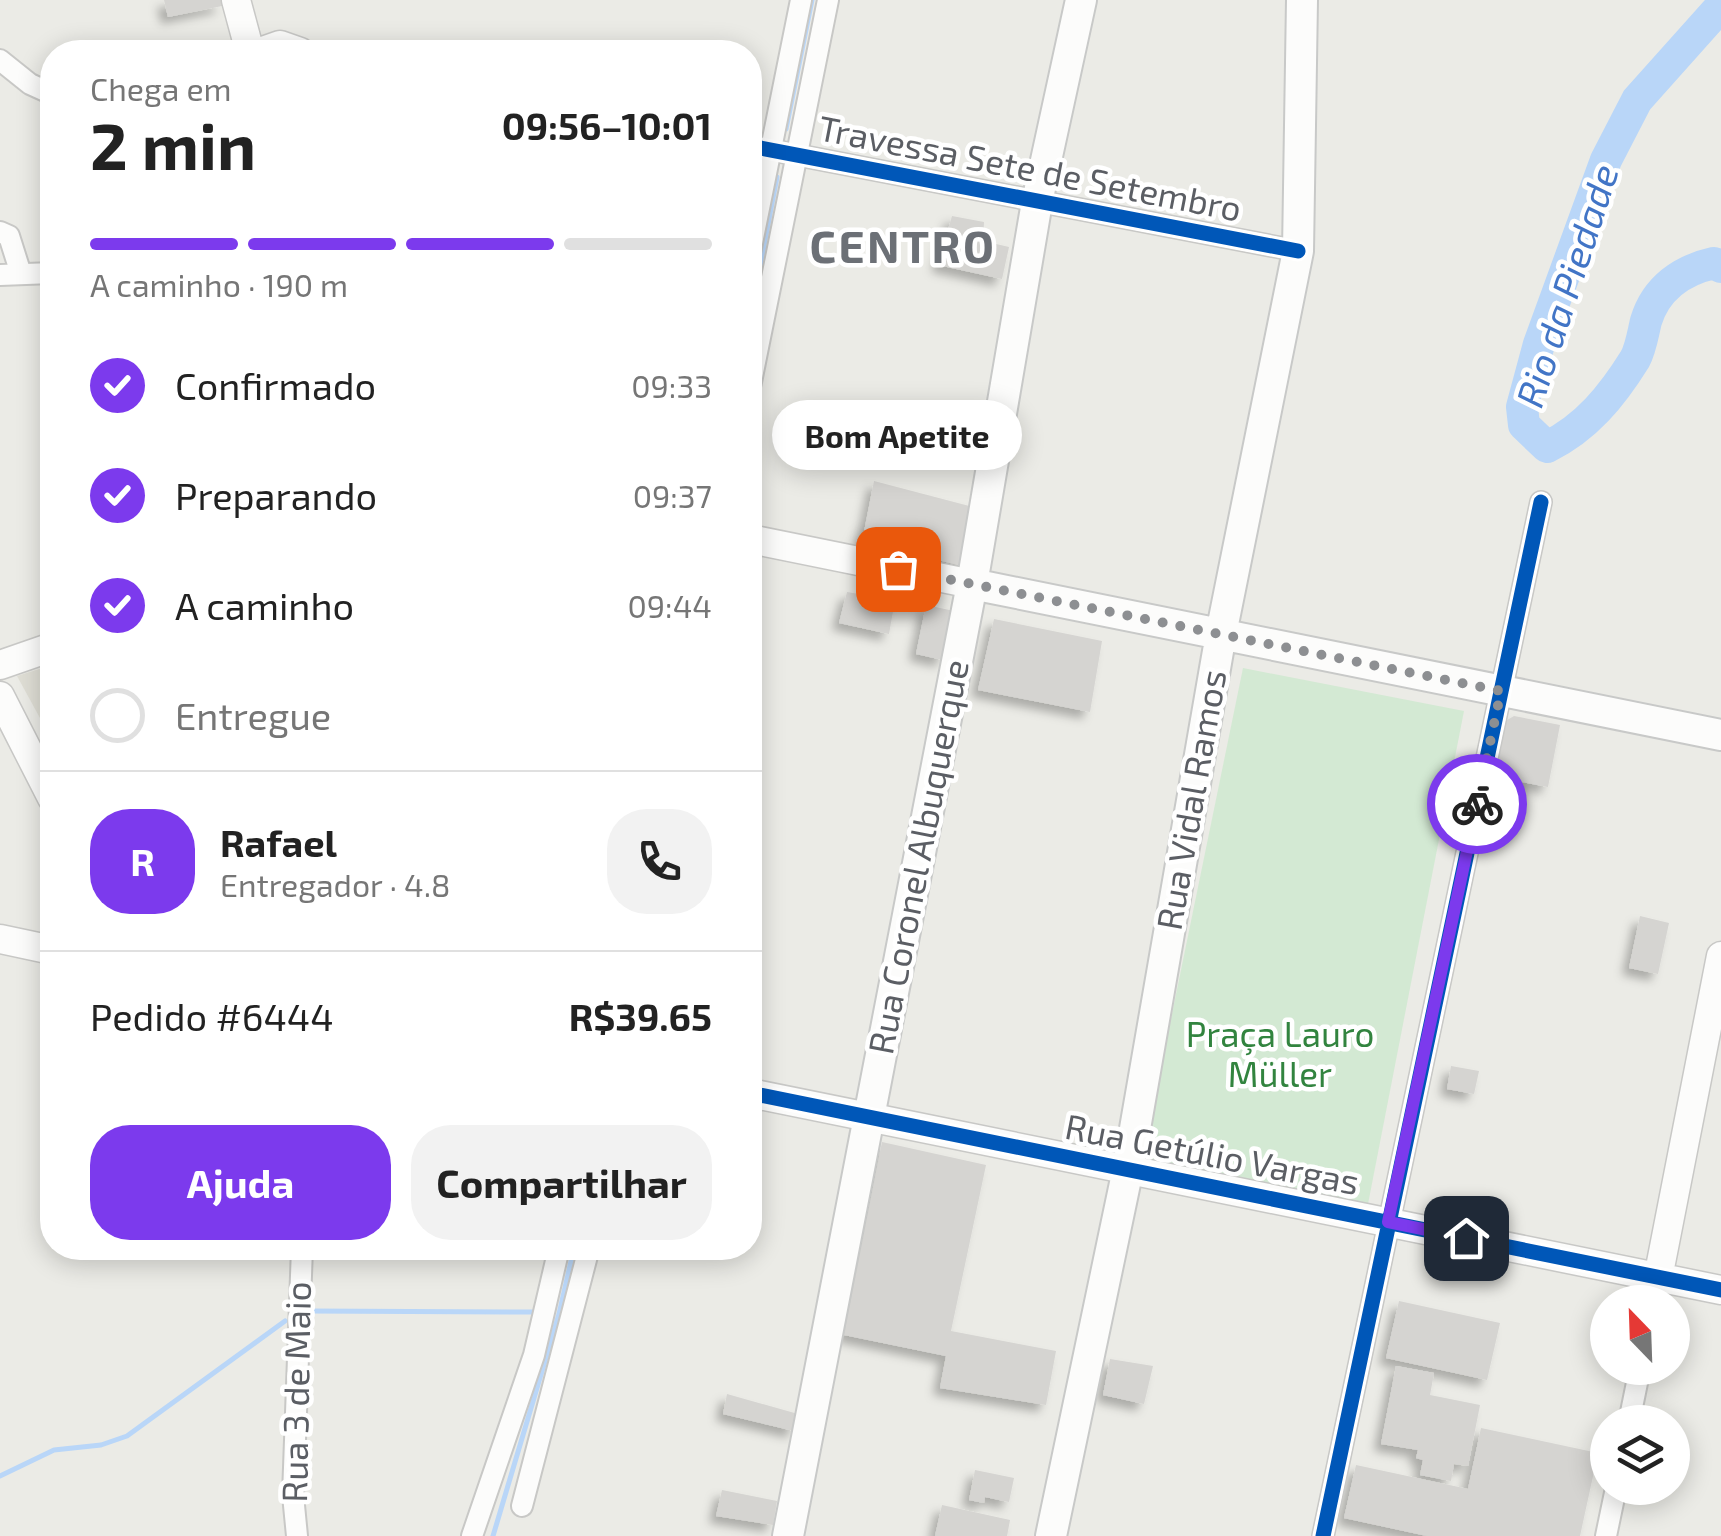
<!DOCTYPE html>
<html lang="pt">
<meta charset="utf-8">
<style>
:root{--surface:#fff;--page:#f2f2f2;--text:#222;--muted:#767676;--line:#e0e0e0;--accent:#7c3aed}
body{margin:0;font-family:"Exo 2",sans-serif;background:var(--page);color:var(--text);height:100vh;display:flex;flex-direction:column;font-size:38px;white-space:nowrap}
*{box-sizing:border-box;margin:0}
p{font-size:32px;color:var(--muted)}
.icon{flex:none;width:55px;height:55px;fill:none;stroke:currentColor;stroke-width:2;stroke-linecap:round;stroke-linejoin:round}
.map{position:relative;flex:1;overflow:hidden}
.panel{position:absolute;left:40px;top:40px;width:722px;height:1220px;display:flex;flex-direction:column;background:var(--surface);border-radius:40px;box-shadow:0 5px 25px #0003}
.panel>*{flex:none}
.needle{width:65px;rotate:337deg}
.fabs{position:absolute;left:1590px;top:1285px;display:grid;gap:20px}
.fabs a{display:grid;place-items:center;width:100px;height:100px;border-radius:50%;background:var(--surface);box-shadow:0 5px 25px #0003;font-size:50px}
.pin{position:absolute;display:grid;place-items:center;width:85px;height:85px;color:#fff;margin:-42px;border-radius:20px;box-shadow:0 5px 15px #0006}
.courier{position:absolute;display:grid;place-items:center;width:100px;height:100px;margin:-50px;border:8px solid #7c3aed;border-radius:50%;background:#fff;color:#222;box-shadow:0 2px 12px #0007}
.bubble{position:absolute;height:70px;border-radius:35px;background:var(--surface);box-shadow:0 5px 25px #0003;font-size:32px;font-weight:700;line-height:70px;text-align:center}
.overview em{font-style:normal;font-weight:700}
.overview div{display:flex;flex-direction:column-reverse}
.overview{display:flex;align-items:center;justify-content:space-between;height:170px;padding:0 50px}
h1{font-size:65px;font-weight:700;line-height:75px}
.bar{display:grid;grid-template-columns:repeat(4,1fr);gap:15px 10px;align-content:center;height:120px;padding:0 50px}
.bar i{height:12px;border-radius:8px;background:var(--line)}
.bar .selected{background:var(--accent)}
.bar p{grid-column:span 4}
.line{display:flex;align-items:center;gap:25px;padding:0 50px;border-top:2px solid var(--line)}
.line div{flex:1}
.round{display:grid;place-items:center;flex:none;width:105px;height:105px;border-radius:40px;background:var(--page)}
ol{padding:0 50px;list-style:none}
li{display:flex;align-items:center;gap:30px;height:110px}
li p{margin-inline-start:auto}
li .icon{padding:10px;border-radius:50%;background:var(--accent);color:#fff;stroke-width:4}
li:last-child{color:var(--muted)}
li i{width:55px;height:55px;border:5px solid var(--line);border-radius:50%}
.primary-button{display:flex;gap:20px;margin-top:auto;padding:20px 50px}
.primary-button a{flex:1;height:115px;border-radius:40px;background:var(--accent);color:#fff;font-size:40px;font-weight:700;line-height:115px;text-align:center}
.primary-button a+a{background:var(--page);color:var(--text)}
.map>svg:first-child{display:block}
.education{fill:#dfded5}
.green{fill:#d3e9d3}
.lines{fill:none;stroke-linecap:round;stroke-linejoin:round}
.stream{stroke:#b9d6f8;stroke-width:5}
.river{stroke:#b9d6f8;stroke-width:32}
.building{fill:#d5d4d1;filter:url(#shadow)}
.minor-casing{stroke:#c8c8c6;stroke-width:24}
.tertiary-casing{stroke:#c8c8c6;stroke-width:31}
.secondary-casing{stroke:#c8c9c8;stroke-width:34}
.minor{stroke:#fcfcfb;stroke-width:20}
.tertiary{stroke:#fcfcfb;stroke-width:28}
.secondary{stroke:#fcfcfb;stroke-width:30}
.cycleway-casing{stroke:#fff;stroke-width:21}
.cycleway{stroke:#0057b8;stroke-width:15}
.done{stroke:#8d8f92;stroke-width:10;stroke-dasharray:0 18}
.route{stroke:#7c3aed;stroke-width:12}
.labels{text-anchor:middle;stroke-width:9;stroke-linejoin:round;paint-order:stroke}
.street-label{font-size:35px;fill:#5b5e64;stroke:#fff}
.park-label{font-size:35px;fill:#32843f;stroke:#fff}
.water-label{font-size:38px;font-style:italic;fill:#4275c6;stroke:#fff}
.district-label{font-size:45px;font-weight:bold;letter-spacing:2.5px;fill:#6c7076;stroke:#fff}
</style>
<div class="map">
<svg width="1721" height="1536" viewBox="0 0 1721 1536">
<defs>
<filter id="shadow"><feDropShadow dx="-7" dy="7" stdDeviation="5" flood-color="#0004"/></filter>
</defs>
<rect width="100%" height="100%" fill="#ebebe6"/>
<!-- education -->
<path class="education" d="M 52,665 L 52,740 L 17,676 Z"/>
<!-- green -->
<path class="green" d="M 1243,668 L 1464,711 L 1368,1204 L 1142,1160 Z"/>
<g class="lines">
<!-- stream -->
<path class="stream" d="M 786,129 L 812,0
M 750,319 L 777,177
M 309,1311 L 536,1312
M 0,1476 L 54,1450 L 101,1445 L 127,1436 L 285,1321
M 493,1536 L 559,1314 L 574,1248"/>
<!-- river -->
<path class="river" d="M 1721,6 L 1637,100 L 1606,160 L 1539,344 L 1522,407 L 1524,425 L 1547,447 C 1586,428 1612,396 1635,359 C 1641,348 1643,333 1646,321 C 1656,288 1682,270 1714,263 L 1721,267"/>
</g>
<!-- building -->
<path class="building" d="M 164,0 L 221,0 L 222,6 L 168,17 Z
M 952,216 L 984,222 L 983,241 L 1009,247 L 1002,279 L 938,265 Z
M 874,481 L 973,507 L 967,567 L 862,542 Z
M 847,592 L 895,600 L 889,634 L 839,623 Z
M 926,605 L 954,611 L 943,660 L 916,654 Z
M 994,619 L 1102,641 L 1090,712 L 978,690 Z
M 1514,716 L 1560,725 L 1548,787 L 1491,776 L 1502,723 Z
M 1640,916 L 1669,923 L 1658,974 L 1629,968 Z
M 1451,1066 L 1479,1071 L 1474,1094 L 1447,1089 Z
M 882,1142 L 986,1165 L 951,1331 L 1056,1351 L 1046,1405 L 940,1388 L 946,1356 L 844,1335 Z
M 1399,1301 L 1500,1323 L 1487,1380 L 1386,1358 Z
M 1110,1359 L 1153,1366 L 1144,1404 L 1103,1395 Z
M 1396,1366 L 1434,1373 L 1430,1395 L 1480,1405 L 1468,1466 L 1454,1464 L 1451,1481 L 1420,1475 L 1423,1460 L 1416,1458 L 1418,1450 L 1381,1444 Z
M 727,1394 L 798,1414 L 794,1431 L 723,1414 Z
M 1481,1428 L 1598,1453 L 1580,1536 L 1427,1536 L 1344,1518 L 1356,1465 L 1468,1489 Z
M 975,1470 L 1014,1478 L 1009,1502 L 985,1497 L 984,1503 L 969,1500 Z
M 722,1490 L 777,1501 L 773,1525 L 716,1516 Z
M 942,1505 L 1010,1520 L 1007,1536 L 935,1536 Z"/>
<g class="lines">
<defs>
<path id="minor" d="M 0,60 L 30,84 L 52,94
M 750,146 L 1298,251
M 0,232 L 9,236 L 21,274
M 750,253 L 801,0
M 0,275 L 52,273
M 750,387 L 828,0
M 1653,1302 L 1658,1278
M 1629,1422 L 1640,1368
M 522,1506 L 589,1248
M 297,1536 L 293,1495 L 302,1248
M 472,1536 L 534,1355 L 559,1248
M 1323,1536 L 1541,502
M 1606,1536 L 1616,1488"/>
<path id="tertiary" d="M 236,0 L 250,52
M 260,52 L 280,45 L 300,52
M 750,539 L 972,584
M 0,665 L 52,647
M 0,696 L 52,798
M 0,939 L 52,950
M 750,1093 L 1721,1290
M 1658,1278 L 1721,956"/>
<path id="secondary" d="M 972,584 L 1721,735
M 788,1536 L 972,584 L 1037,202 L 1081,0
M 1051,1536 L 1128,1169 L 1221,634 L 1298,251 L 1302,0"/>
</defs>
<!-- minor casing -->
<use href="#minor" class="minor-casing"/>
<!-- tertiary casing -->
<use href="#tertiary" class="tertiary-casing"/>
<!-- secondary casing -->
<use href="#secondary" class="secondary-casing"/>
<!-- minor -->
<use href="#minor" class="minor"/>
<!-- tertiary -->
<use href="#tertiary" class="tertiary"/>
<!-- secondary -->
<use href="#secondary" class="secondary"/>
<defs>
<path id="cycleway" d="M 750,146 L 1298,251
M 750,1093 L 1721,1290
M 1323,1536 L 1541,502"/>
</defs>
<!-- cycleway casing -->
<use href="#cycleway" class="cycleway-casing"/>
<!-- cycleway -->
<use href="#cycleway" class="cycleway"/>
</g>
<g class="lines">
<!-- done -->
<path class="done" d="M 898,569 L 1501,691 L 1477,804"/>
<!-- route -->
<path class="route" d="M 1466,1238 L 1388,1222 L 1477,804"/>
</g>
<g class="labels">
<!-- street labels -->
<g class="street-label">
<text transform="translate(1030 169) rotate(11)" y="12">Travessa Sete de Setembro</text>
<text transform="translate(1192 800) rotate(-80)" y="12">Rua Vidal Ramos</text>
<text transform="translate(919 857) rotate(-79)" y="12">Rua Coronel Albuquerque</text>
<text transform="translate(1212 1155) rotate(11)" y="12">Rua Getúlio Vargas</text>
<text transform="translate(297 1392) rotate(-89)" y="12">Rua 3 de Maio</text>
</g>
<!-- park labels -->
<g class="park-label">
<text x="1280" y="1047">Praça Lauro<tspan x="1280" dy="40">Müller</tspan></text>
</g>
<!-- water labels -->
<g class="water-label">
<text transform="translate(1568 286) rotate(-72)" y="13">Rio da Piedade</text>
</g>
<!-- district labels -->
<g class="district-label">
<text x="903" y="263">CENTRO</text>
</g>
</g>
</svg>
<div class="fabs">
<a><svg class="needle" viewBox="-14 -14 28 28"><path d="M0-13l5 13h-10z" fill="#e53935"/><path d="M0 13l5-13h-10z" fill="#767676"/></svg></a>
<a><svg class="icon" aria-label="layers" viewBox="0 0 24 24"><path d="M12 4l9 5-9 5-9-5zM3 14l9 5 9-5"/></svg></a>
</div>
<div class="pin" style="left:898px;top:569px;background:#ea580c"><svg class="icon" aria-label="bag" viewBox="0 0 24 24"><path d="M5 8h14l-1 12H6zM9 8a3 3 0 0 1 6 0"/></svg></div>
<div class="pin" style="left:1466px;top:1238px;background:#1f2937"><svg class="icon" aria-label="home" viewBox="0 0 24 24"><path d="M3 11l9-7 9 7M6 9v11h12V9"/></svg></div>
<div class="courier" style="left:1477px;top:804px"><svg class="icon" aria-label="bike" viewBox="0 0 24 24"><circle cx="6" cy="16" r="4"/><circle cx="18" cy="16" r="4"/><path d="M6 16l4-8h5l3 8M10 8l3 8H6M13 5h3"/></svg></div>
<div class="bubble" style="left:772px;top:400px;width:250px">Bom Apetite</div>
<section class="panel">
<div class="overview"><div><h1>2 min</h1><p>Chega em</p></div><em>09:56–10:01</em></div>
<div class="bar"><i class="selected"></i><i class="selected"></i><i class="selected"></i><i></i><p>A caminho · 190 m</p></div>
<ol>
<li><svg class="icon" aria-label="check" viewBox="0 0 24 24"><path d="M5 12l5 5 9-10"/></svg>Confirmado<p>09:33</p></li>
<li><svg class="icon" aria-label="check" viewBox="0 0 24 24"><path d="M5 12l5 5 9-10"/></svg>Preparando<p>09:37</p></li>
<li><svg class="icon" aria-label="check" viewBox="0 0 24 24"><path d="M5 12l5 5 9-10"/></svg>A caminho<p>09:44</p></li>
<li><i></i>Entregue</li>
</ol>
<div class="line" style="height:180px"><b class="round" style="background:var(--accent);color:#fff">R</b><div><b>Rafael</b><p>Entregador · 4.8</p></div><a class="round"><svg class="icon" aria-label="phone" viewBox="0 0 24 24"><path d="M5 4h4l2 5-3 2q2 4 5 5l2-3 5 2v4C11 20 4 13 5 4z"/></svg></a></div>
<div class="line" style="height:130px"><div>Pedido #6444</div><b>R$39.65</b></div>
<div class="primary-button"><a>Ajuda</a><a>Compartilhar</a></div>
</section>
</div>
